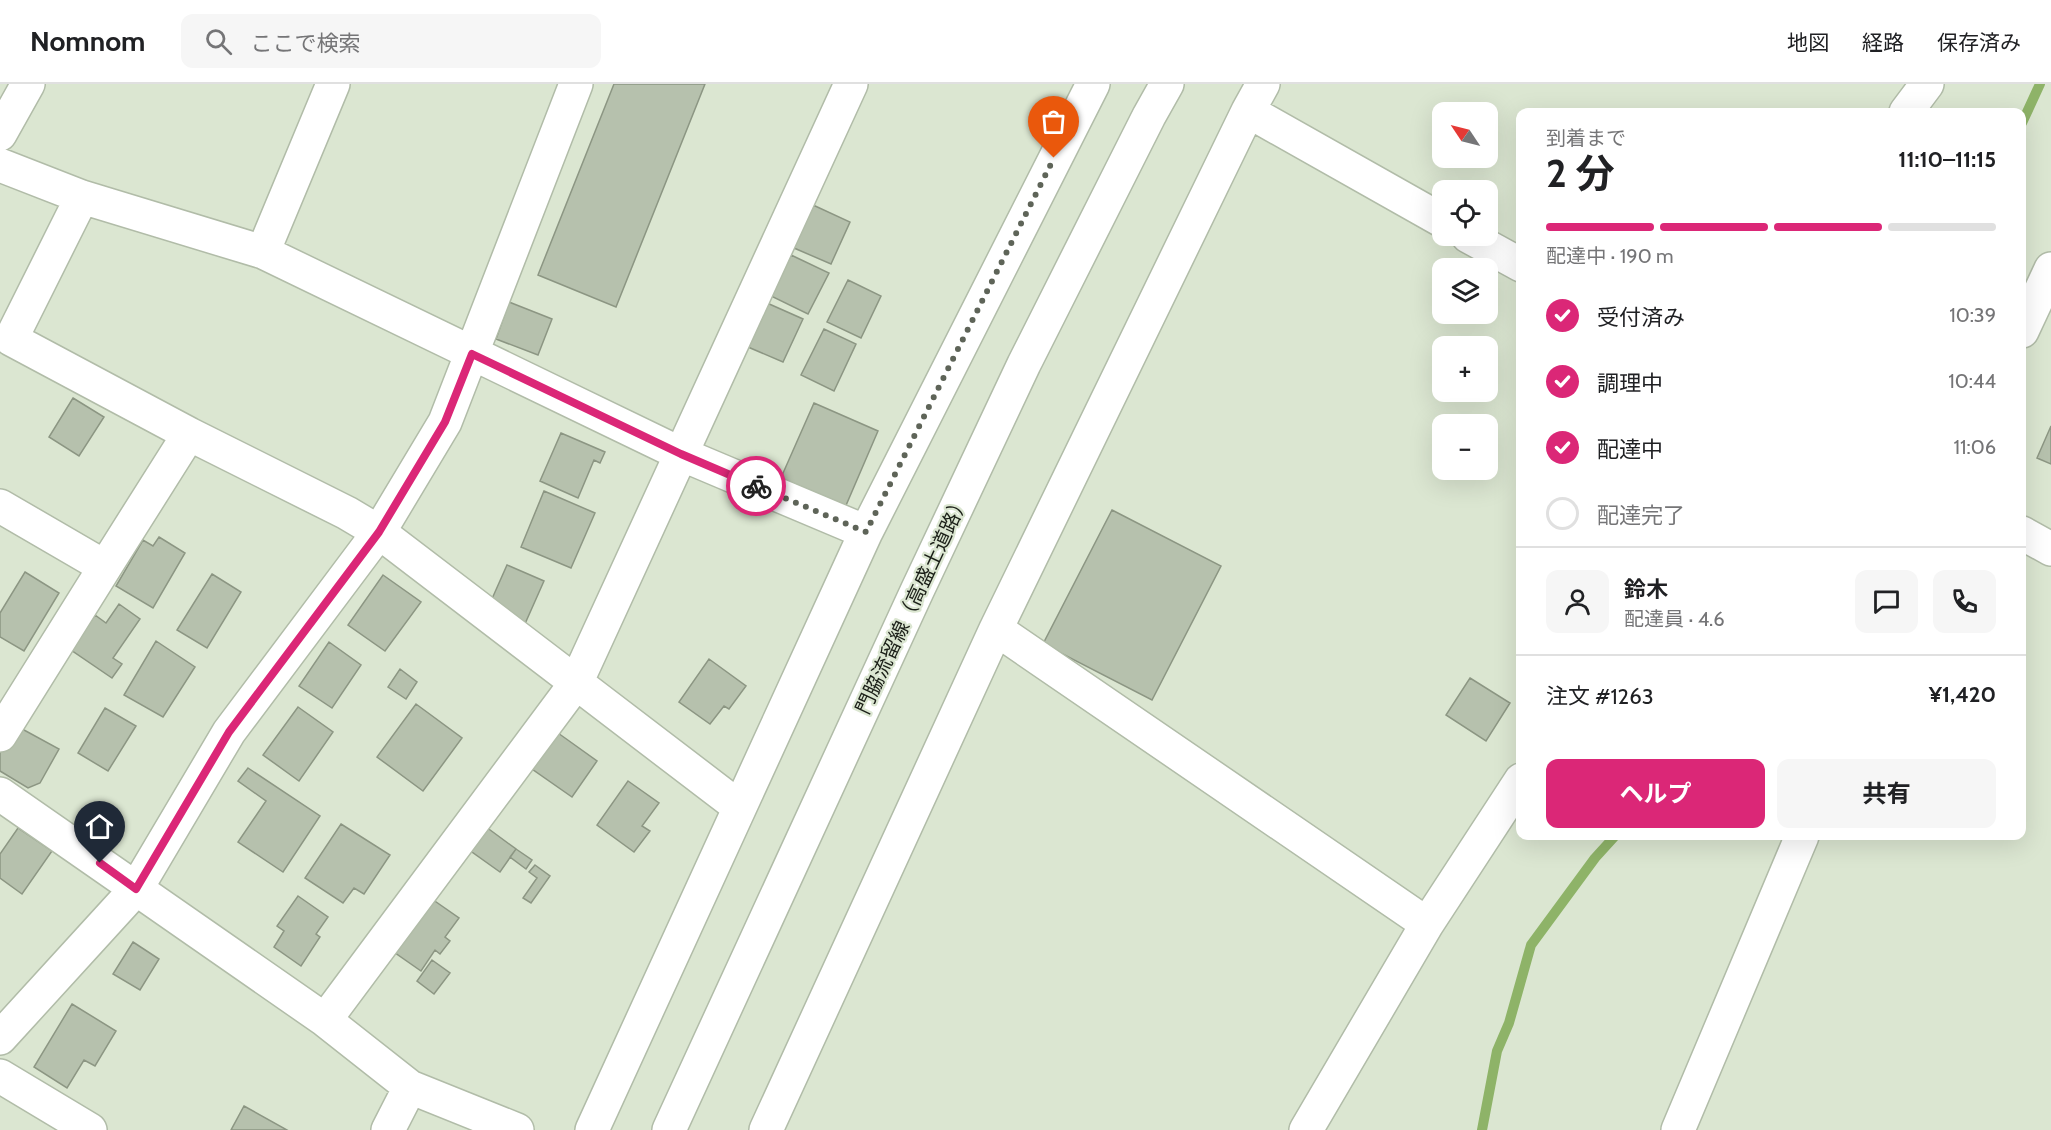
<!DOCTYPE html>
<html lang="ja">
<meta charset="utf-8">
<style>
:root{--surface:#fff;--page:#f6f6f6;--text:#202124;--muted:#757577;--line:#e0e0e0;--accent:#db2777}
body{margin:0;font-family:Cabin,"Noto Sans JP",sans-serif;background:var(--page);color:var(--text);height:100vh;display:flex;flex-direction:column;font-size:22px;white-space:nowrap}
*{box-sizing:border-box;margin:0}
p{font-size:20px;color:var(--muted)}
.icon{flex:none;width:33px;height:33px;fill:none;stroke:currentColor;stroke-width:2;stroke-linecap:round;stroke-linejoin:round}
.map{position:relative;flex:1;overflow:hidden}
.details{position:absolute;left:1516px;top:24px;width:510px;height:732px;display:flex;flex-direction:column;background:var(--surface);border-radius:12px;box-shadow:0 6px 24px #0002}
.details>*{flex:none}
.needle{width:39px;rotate:305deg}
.tools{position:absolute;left:1432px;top:18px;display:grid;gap:12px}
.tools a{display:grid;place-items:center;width:66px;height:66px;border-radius:12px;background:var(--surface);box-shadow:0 6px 24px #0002;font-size:30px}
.pin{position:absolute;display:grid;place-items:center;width:51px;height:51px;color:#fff;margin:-62px -26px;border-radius:50% 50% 50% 0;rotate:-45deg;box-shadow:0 0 6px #0007}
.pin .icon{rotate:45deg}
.courier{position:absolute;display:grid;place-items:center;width:60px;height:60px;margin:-30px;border:4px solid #db2777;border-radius:50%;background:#fff;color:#222;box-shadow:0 2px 8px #0007}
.summary em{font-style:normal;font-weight:700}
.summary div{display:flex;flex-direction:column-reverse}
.summary{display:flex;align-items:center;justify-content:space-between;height:102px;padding:0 30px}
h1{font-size:39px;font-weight:700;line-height:45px}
.bar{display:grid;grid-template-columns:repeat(4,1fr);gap:9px 6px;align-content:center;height:72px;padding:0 30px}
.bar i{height:8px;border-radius:4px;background:var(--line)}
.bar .current{background:var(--accent)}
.bar p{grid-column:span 4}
.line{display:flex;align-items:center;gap:15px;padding:0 30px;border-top:2px solid var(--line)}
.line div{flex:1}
.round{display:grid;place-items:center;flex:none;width:63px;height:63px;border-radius:12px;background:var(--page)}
ol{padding:0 30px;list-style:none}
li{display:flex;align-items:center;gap:18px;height:66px}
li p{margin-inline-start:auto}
li .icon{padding:6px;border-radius:50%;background:var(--accent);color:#fff;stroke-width:4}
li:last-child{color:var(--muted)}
li i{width:33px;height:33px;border:3px solid var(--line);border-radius:50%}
.cta{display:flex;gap:12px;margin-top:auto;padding:12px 30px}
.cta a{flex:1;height:69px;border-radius:12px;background:var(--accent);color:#fff;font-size:24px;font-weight:700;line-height:69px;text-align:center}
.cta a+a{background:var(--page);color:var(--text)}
header{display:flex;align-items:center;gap:36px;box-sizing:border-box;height:84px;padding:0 30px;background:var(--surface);border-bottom:2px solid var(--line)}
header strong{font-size:28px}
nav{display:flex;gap:33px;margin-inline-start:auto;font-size:21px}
.search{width:420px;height:54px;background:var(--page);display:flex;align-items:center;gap:15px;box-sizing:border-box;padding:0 21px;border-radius:12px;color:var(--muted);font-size:22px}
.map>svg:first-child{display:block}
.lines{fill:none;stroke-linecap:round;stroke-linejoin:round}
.stream{stroke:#8eb368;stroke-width:10}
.building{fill:#b6c1ad;stroke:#8c9683;stroke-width:1.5}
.minor-casing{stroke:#b1bca8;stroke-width:36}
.major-casing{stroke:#b1bca8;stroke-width:36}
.minor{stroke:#fff;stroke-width:33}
.major{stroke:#fff;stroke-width:33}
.done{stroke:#5e6458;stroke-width:6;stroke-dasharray:0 10.8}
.route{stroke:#db2777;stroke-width:8}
.labels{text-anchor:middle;stroke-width:4.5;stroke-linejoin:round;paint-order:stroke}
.street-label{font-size:20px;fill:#1a1e17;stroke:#dbe6d1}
</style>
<header>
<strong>Nomnom</strong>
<div class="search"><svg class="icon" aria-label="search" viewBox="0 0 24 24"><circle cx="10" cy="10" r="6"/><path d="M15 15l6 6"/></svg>ここで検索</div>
<nav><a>地図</a><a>経路</a><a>保存済み</a></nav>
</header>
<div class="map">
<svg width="2051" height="1046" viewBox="0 0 2051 1046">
<rect width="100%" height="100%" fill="#dbe6d1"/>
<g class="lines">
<!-- stream -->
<path class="stream" d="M 2022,39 L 2040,0
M 1482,1046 L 1497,967 L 1509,939 L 1531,861 L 1595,774 L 1615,752"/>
</g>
<!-- building -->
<path class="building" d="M 614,0 L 705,0 L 616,223 L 538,191 Z
M 813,121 L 850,138 L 831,180 L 794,164 Z
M 791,171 L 829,189 L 808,230 L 771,212 Z
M 848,196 L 881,212 L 861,254 L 827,238 Z
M 509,218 L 552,235 L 538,271 L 496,255 Z
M 767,219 L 803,235 L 783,278 L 748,263 Z
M 824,245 L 856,260 L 834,307 L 801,291 Z
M 73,314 L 104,333 L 79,372 L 49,353 Z
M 814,319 L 878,347 L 841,433 L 776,405 Z
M 2051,342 L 2051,380 L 2037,374 Z
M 561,349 L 605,368 L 600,379 L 594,376 L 578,414 L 540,397 Z
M 544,407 L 595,429 L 571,484 L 521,463 Z
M 1112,426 L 1221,482 L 1152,616 L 1043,560 Z
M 159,453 L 185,469 L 153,524 L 116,502 L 143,456 L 153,462 Z
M 507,481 L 544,497 L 524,542 L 487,526 Z
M 25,488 L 59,509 L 24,567 L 0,553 L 0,529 Z
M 212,490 L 241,508 L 207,564 L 177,546 Z
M 383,491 L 421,518 L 385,567 L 348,541 Z
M 119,520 L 140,535 L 113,574 L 122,580 L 112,594 L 71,566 L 95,531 L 106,539 Z
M 156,557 L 195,583 L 163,633 L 124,611 Z
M 329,558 L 361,581 L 332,624 L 299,602 Z
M 709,575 L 746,602 L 729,625 L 724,622 L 710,640 L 679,618 Z
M 400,585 L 417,598 L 406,615 L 388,603 Z
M 1470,594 L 1510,619 L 1486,657 L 1446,631 Z
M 416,620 L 462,654 L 423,707 L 377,673 Z
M 298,623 L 333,648 L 299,697 L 263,671 Z
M 105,624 L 136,642 L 108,687 L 78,669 Z
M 13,640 L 59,665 L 40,699 L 28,704 L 0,687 L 0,662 Z
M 558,649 L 597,677 L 572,713 L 532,685 Z
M 248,684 L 320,732 L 283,788 L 238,758 L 266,717 L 238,697 Z
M 628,697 L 659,719 L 642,742 L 650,747 L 634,768 L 597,741 Z
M 341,740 L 390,771 L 364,810 L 354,804 L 343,819 L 305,794 Z
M 482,740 L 516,765 L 500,788 L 465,763 Z
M 18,744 L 52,767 L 22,810 L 0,794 L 0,770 Z
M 516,765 L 532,776 L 526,785 L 510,773 Z
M 535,781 L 550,792 L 531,819 L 523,814 L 537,794 L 529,788 Z
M 298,812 L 328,833 L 316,850 L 320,853 L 301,882 L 274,863 L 284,847 L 277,842 Z
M 429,813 L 459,834 L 445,853 L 450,857 L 440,870 L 435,866 L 421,887 L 391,866 Z
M 133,858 L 159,875 L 140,906 L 113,890 Z
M 432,876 L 450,889 L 434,910 L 417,897 Z
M 72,920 L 116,947 L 95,982 L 84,976 L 67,1004 L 34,983 Z
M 244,1022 L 287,1046 L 231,1046 Z"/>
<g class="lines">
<defs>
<path id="minor" d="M 1248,27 L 1443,137
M 1906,28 L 1927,0
M 0,50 L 28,0
M 0,81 L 82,113 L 263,168 L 681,370 L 866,448
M 82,113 L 11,255 L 189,350
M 1468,152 L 1521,181
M 263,168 L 333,0
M 2022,247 L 2051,185
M 0,422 L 105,483 L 189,350 L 347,429 L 379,448 L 739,723
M 2022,449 L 2051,465
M 996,545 L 1427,840
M 0,651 L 105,483
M 0,710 L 325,936 L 410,1003 L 517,1046
M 325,936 L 576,599 L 851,0
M 0,954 L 136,805 L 229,648 L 379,448 L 445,338 L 576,0
M 0,992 L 90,1046
M 388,1046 L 410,1003
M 592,1046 L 866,448 L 1093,0
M 766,1046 L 996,545 L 1248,27 L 1263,0
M 1306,1046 L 1427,840 L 1521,696
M 1678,1046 L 1802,752"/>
<path id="major" d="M 669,1046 L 917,507 L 1024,280 L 1149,32 L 1167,0"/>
</defs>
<!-- minor casing -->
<use href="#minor" class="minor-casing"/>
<!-- major casing -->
<use href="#major" class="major-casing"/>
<!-- minor -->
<use href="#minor" class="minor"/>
<!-- major -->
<use href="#major" class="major"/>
</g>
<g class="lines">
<!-- done -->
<path class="done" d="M 756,402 L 866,448 L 1054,74"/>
<!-- route -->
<path class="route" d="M 100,779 L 136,805 L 229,648 L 379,448 L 445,338 L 472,270 L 681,370 L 756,402"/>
</g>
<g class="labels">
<!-- street labels -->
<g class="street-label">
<text transform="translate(912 520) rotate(-65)" y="7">門脇流留線（高盛土道路）</text>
</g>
</g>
</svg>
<div class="tools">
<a><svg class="needle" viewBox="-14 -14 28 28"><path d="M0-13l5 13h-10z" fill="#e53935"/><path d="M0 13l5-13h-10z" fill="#757577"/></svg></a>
<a><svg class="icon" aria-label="locate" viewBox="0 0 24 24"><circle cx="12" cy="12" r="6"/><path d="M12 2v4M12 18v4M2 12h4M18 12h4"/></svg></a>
<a><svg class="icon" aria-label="layers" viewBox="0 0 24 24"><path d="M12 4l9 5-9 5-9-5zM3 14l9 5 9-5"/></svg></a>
<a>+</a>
<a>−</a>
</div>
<div class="pin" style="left:1054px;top:74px;background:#ea580c"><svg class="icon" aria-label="bag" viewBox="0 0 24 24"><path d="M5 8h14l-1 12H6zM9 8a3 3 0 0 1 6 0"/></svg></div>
<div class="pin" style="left:100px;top:779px;background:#1f2937"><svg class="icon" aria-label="home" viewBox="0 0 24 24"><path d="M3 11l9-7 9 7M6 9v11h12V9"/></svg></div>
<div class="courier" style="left:756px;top:402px"><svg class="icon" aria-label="bike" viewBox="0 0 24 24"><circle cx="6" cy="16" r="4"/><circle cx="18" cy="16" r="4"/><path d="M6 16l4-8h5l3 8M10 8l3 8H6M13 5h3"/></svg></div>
<section class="details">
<div class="summary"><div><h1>2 分</h1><p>到着まで</p></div><em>11:10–11:15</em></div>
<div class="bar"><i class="current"></i><i class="current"></i><i class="current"></i><i></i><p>配達中 · 190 m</p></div>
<ol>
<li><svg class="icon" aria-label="check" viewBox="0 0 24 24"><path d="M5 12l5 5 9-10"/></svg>受付済み<p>10:39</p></li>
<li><svg class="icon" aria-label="check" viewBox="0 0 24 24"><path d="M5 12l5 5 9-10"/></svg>調理中<p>10:44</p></li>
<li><svg class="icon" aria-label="check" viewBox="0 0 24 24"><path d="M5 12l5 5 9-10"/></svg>配達中<p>11:06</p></li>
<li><i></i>配達完了</li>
</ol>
<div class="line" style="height:108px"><a class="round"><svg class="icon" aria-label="person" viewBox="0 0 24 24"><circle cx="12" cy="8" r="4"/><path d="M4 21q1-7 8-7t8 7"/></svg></a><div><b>鈴木</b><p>配達員 · 4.6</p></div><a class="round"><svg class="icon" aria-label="chat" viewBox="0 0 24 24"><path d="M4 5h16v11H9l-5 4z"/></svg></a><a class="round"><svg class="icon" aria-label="phone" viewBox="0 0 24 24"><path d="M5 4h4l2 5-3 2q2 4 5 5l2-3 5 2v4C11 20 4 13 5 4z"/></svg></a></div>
<div class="line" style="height:78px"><div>注文 #1263</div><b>¥1,420</b></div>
<div class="cta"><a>ヘルプ</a><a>共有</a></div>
</section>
</div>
